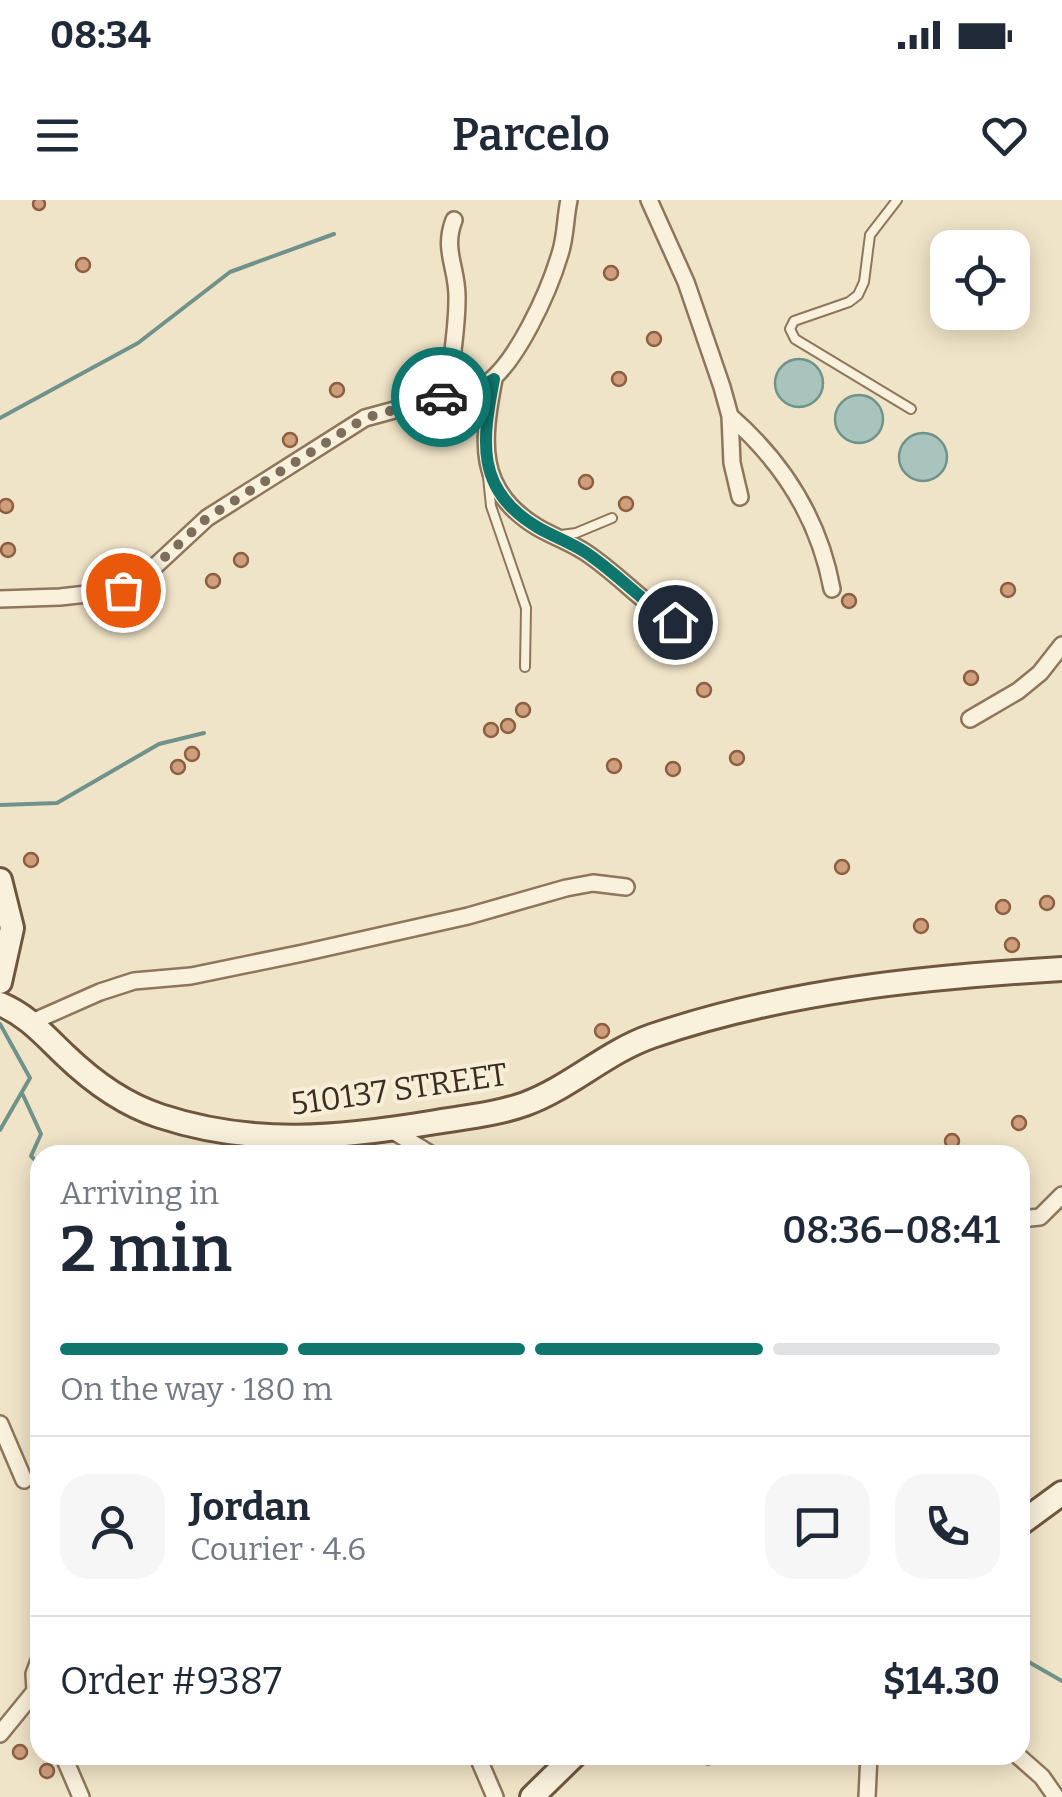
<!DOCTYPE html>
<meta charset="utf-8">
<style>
:root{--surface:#fff;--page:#f6f6f7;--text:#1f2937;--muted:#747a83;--line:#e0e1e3;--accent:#0f766e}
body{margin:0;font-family:Bitter,serif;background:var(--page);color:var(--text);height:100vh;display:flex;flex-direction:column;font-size:38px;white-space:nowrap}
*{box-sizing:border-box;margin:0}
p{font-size:32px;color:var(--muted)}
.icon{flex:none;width:55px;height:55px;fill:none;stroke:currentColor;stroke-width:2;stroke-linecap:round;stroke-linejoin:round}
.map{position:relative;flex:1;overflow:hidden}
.details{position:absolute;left:30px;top:945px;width:1000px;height:620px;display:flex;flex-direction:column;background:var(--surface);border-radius:30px;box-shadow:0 5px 25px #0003}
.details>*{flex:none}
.fabs{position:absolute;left:930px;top:30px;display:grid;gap:20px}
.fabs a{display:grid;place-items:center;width:100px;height:100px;border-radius:20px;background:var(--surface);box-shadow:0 5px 25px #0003;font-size:50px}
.pin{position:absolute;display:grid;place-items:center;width:85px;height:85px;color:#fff;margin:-42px;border:5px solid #fff;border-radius:50%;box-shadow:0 2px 10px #0007}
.courier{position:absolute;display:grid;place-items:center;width:100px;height:100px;margin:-50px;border:8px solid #0f766e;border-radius:50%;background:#fff;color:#222;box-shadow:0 2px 12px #0007}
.head em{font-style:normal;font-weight:600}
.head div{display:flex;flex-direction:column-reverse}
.head{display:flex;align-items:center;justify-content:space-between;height:170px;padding:0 30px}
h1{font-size:65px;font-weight:600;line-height:75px}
.bar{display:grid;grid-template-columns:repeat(4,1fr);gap:15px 10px;align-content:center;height:120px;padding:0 30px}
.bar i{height:12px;border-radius:8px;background:var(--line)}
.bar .selected{background:var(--accent)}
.bar p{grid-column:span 4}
.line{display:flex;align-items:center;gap:25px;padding:0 30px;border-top:2px solid var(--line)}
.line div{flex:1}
.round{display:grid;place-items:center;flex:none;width:105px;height:105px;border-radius:30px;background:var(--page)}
.status{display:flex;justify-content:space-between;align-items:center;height:70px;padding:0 50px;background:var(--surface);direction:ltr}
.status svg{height:28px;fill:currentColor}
header{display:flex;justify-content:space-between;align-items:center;height:130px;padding:0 30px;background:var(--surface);font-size:45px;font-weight:600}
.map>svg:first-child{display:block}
.water{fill:#a9c4bc;stroke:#6f938a;stroke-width:2.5}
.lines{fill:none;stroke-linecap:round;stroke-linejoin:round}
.stream{stroke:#6f938a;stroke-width:4}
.building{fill:#cf9f7d;stroke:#8d5f41;stroke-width:2.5}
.lane-casing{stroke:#8d765c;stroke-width:12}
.street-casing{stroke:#8d765c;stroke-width:20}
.secondary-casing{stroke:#6f573f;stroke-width:28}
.lane{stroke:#faf1dc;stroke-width:8}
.street{stroke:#faf1dc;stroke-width:15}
.secondary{stroke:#faf1dc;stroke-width:22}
.done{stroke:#7c6e5b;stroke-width:10;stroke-dasharray:0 18}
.route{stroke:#0f766e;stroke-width:12}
.labels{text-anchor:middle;stroke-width:8;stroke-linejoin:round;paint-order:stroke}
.street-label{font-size:32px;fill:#3d2e20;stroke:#f7eed8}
</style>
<div class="status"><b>08:34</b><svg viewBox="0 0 49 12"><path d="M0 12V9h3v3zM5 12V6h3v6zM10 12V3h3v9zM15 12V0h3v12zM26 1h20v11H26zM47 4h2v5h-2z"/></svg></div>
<header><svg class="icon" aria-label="menu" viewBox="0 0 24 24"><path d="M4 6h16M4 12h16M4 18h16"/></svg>Parcelo<svg class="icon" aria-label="heart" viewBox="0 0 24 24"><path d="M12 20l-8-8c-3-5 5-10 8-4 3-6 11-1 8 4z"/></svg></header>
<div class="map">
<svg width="1062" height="1597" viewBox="0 0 1062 1597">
<rect width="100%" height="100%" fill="#f0e4c8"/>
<!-- water -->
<path class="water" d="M775 183a24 24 0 1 1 48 0a24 24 0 1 1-48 0Z
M835 219a24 24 0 1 1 48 0a24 24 0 1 1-48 0Z
M899 257a24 24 0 1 1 48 0a24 24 0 1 1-48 0Z"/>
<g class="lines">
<!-- stream -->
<path class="stream" d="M 0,218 L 138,143 L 230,72 L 334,34
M 0,605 L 57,603 L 159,544 L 204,533
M 0,824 L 30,878 L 0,930
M 23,895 L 41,934 L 31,956 L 40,965
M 1020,1457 L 1062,1481"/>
</g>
<!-- building -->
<path class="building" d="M33 4a6 6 0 1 1 12 0a6 6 0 1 1-12 0Z
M76 65a7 7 0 1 1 14 0a7 7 0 1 1-14 0Z
M604 73a7 7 0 1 1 14 0a7 7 0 1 1-14 0Z
M647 139a7 7 0 1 1 14 0a7 7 0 1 1-14 0Z
M612 179a7 7 0 1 1 14 0a7 7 0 1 1-14 0Z
M330 190a7 7 0 1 1 14 0a7 7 0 1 1-14 0Z
M283 240a7 7 0 1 1 14 0a7 7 0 1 1-14 0Z
M579 282a7 7 0 1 1 14 0a7 7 0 1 1-14 0Z
M619 304a7 7 0 1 1 14 0a7 7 0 1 1-14 0Z
M-1 306a7 7 0 1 1 14 0a7 7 0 1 1-14 0Z
M1 350a7 7 0 1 1 14 0a7 7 0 1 1-14 0Z
M234 360a7 7 0 1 1 14 0a7 7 0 1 1-14 0Z
M206 381a7 7 0 1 1 14 0a7 7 0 1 1-14 0Z
M1001 390a7 7 0 1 1 14 0a7 7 0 1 1-14 0Z
M842 401a7 7 0 1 1 14 0a7 7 0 1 1-14 0Z
M964 478a7 7 0 1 1 14 0a7 7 0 1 1-14 0Z
M697 490a7 7 0 1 1 14 0a7 7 0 1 1-14 0Z
M516 510a7 7 0 1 1 14 0a7 7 0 1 1-14 0Z
M501 526a7 7 0 1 1 14 0a7 7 0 1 1-14 0Z
M484 530a7 7 0 1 1 14 0a7 7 0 1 1-14 0Z
M185 554a7 7 0 1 1 14 0a7 7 0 1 1-14 0Z
M730 558a7 7 0 1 1 14 0a7 7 0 1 1-14 0Z
M607 566a7 7 0 1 1 14 0a7 7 0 1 1-14 0Z
M171 567a7 7 0 1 1 14 0a7 7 0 1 1-14 0Z
M666 569a7 7 0 1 1 14 0a7 7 0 1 1-14 0Z
M24 660a7 7 0 1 1 14 0a7 7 0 1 1-14 0Z
M835 667a7 7 0 1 1 14 0a7 7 0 1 1-14 0Z
M1040 703a7 7 0 1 1 14 0a7 7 0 1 1-14 0Z
M996 707a7 7 0 1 1 14 0a7 7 0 1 1-14 0Z
M914 726a7 7 0 1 1 14 0a7 7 0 1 1-14 0Z
M1005 745a7 7 0 1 1 14 0a7 7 0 1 1-14 0Z
M595 831a7 7 0 1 1 14 0a7 7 0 1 1-14 0Z
M1012 923a7 7 0 1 1 14 0a7 7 0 1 1-14 0Z
M945 941a7 7 0 1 1 14 0a7 7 0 1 1-14 0Z
M13 1552a7 7 0 1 1 14 0a7 7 0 1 1-14 0Z
M702.5 1559a5.5 5.5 0 1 1 11 0a5.5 5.5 0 1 1-11 0Z
M40 1571a7 7 0 1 1 14 0a7 7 0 1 1-14 0Z"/>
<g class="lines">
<defs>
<path id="lane" d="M 897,0 L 870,35 L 864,82 L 858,95 L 849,102 L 794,121 L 790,129 L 795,139 L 911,209
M 488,277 L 491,306 L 526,408 L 525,467
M 561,335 L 576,333 L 612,318"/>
<path id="street" d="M 649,0 L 686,82 L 722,187 L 730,216 L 732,263 L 740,297
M 494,179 C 482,241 476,290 537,327 C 552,336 570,342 585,352 C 617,373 642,402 675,423
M 447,195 C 451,164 457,131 457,99 C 458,68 442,51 454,20
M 730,216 C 784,263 819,319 832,389
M 0,399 L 60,397 L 123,390 L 138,382 L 207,318 L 365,218 L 483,186 C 516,166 549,91 560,54 C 566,36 565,18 569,0
M 970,519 L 1018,491 L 1040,473 L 1062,445
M 32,822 L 100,792 L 134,781 L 191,776 L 303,753 L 468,716 L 566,688 L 593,683 L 626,687
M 390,929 L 432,955
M 1020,1019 L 1040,1017 L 1062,995
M 0,1224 L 24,1280
M 0,1534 L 35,1491 L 34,1474 L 40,1458
M 63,1555 L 81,1597
M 477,1555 L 495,1597
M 1017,1555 L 1042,1577 L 1056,1597
M 867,1597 L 869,1555"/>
<path id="secondary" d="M 0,680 L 12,728 L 0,782
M 0,804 C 27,815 44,835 65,855 C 92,881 123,904 160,916 C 254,947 340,938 436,922 C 466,917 497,914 525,904 C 571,887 606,852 652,836 C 784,791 924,777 1062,769
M 1020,1324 L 1062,1293
M 532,1597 L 575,1555"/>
</defs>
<!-- lane casing -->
<use href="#lane" class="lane-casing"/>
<!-- street casing -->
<use href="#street" class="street-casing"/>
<!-- secondary casing -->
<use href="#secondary" class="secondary-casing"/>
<!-- lane -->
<use href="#lane" class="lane"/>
<!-- street -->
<use href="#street" class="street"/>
<!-- secondary -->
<use href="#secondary" class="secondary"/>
</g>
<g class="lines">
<!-- done -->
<path class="done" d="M 123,390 L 138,382 L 207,318 L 365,218 L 441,197"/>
<!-- route -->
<path class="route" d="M 441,197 L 483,186 L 494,179 C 482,241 475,290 537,327 C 552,336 570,342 585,352 C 617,373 642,402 675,422"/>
</g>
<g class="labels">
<!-- street labels -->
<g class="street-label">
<text transform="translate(399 889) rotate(-8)" y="11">510137 STREET</text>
</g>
</g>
</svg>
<div class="fabs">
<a><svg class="icon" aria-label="locate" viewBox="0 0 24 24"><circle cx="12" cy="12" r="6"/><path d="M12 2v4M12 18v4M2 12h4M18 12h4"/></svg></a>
</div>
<div class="pin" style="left:123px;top:390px;background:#ea580c"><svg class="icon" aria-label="bag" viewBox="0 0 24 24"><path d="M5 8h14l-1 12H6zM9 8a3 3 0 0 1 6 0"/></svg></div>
<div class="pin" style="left:675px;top:422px;background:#1f2937"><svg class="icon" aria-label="home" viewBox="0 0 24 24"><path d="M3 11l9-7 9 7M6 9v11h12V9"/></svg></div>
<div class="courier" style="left:441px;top:197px"><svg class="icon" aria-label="car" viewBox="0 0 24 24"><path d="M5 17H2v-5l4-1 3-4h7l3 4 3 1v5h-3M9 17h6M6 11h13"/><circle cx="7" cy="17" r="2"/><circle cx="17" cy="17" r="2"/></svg></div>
<section class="details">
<div class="head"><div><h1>2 min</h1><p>Arriving in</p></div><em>08:36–08:41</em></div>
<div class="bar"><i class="selected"></i><i class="selected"></i><i class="selected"></i><i></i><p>On the way · 180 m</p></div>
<div class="line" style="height:180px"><a class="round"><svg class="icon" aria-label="person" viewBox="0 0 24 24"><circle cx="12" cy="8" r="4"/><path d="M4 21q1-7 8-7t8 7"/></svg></a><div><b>Jordan</b><p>Courier · 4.6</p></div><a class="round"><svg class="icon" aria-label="chat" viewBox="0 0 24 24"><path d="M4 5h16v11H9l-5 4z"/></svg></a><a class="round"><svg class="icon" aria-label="phone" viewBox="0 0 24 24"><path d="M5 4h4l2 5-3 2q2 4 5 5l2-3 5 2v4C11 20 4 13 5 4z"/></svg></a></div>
<div class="line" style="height:130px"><div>Order #9387</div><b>$14.30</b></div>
</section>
</div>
